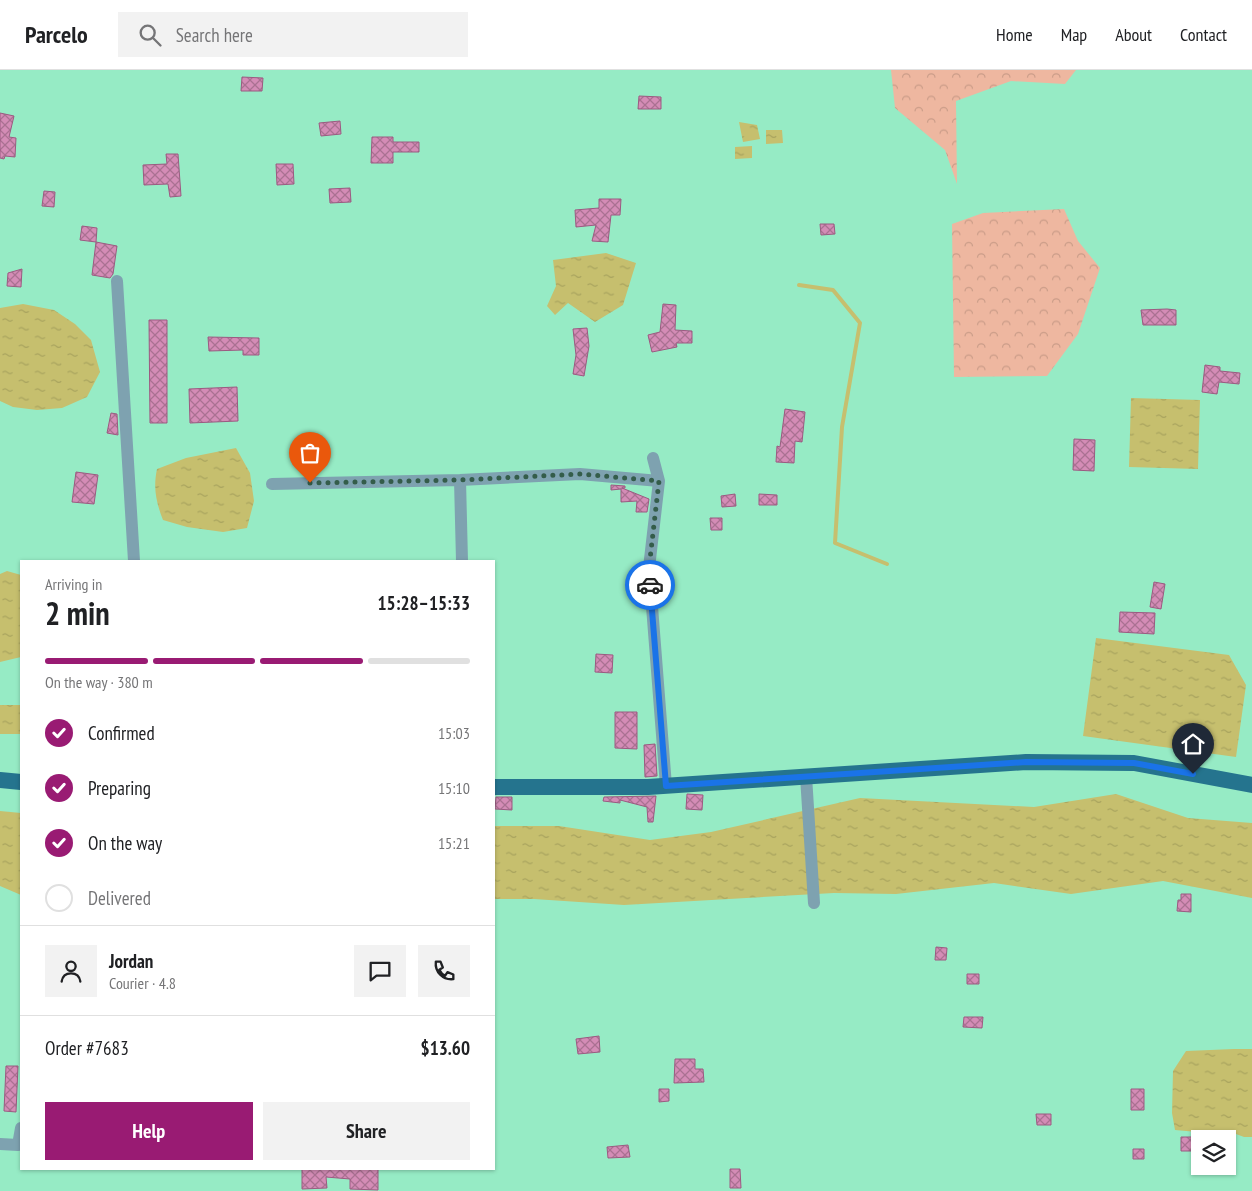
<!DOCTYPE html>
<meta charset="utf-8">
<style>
:root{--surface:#fff;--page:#f2f2f2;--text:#202124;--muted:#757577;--line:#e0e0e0;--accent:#991b73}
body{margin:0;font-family:"PT Sans Narrow",sans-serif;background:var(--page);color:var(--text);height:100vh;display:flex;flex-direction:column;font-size:19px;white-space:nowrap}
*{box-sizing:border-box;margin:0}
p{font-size:16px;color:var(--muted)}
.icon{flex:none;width:28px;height:28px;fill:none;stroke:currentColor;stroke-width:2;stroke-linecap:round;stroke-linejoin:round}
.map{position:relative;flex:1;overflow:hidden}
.details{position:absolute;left:20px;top:490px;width:475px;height:610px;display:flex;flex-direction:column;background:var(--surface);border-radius:0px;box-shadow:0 1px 4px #0004}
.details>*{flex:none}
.controls{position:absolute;left:1191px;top:1060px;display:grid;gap:10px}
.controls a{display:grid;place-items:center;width:45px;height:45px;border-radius:0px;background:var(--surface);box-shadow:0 1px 4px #0004;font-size:25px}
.pin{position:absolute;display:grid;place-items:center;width:42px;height:42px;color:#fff;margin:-51px -21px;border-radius:50% 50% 50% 0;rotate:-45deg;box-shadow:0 0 5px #0007}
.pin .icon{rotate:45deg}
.courier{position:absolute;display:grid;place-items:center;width:50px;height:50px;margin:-25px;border:4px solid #1a73e8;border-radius:50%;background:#fff;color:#222;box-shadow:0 1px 6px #0007}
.summary em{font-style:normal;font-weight:700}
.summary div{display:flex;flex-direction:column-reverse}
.summary{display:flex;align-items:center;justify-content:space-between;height:85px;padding:0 25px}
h1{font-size:32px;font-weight:700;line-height:38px}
.bar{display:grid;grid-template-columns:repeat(4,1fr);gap:8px 5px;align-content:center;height:60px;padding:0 25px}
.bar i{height:6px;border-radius:4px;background:var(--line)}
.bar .current{background:var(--accent)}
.bar p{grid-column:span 4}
.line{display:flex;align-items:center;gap:12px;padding:0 25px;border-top:1px solid var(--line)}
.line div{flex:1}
.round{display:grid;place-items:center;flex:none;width:52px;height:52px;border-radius:0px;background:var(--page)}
ol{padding:0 25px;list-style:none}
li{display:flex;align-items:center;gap:15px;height:55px}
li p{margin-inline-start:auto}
li .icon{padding:5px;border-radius:50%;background:var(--accent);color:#fff;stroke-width:4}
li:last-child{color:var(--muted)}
li i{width:28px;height:28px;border:2px solid var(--line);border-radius:50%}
.action{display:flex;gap:10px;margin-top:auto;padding:10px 25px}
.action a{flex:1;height:58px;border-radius:0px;background:var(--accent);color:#fff;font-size:20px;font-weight:700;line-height:58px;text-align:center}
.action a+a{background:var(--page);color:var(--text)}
header{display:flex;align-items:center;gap:30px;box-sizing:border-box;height:70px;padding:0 25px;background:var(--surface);border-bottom:1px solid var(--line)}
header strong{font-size:24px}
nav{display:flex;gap:28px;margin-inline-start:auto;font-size:18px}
.search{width:350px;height:45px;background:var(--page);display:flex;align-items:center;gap:12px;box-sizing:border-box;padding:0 18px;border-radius:0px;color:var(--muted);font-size:19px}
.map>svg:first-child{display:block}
.forest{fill:url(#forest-crowns)}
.water{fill:url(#water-ripples)}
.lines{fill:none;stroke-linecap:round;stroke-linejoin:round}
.stream{stroke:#c6bf6e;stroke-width:4}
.building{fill:url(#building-cross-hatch);stroke:#9b5a81}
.minor{stroke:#7ea2b0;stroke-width:12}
.major{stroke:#25748e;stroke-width:16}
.done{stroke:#345d4a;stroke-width:5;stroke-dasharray:0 9}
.route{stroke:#1a73e8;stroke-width:6}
</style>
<header>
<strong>Parcelo</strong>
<div class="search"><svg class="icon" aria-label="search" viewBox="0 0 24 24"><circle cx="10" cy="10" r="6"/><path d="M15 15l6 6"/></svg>Search here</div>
<nav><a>Home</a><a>Map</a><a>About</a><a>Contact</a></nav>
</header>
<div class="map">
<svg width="1252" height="1121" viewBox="0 0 1252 1121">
<defs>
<pattern id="forest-crowns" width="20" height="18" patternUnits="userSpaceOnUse" patternTransform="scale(1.25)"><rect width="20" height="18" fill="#eeb7a0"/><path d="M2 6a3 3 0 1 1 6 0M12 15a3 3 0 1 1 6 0" fill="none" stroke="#ca9c88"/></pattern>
<pattern id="water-ripples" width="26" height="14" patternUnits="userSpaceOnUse" patternTransform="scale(1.25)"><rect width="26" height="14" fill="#c6bf6e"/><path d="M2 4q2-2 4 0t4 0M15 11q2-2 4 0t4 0" fill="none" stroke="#a8a35e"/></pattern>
<pattern id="building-cross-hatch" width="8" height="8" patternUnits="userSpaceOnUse" patternTransform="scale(1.25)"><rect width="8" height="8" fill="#d48cb6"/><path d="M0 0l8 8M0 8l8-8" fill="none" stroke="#aa7192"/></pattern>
</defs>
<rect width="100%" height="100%" fill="#96ebc5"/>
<!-- forest -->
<path class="forest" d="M 891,0 L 1076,0 L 1065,14 L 1011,11 L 956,31 L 957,114 L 945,80 L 895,38 Z
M 1064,139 L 1078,171 L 1100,198 L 1078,264 L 1047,306 L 954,307 L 952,154 L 983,143 Z"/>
<!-- water -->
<path class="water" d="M 739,52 L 757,55 L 760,69 L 743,72 Z
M 766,60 L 782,60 L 783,73 L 766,74 Z
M 752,76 L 752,88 L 735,89 L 735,77 Z
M 606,183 L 636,193 L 623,235 L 595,252 L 568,233 L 555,245 L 547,236 L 556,216 L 553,190 Z
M 23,234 L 54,240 L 75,254 L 91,270 L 100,302 L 87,327 L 62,338 L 37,340 L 13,337 L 0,331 L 0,238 Z
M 1131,328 L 1200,330 L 1198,399 L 1129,397 Z
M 236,378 L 250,403 L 254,431 L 247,458 L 223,462 L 187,457 L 163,450 C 156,432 153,418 157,399 L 186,388 Z
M 7,501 L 21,505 L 21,587 L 0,592 L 0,504 Z
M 1096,568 L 1229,585 L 1246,615 L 1236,687 L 1083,666 Z
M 0,635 L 21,635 L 21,664 L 0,664 Z
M 1116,724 L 1188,748 L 1252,753 L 1252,828 L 1163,811 L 1071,824 L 994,813 L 896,824 L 834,823 L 624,835 L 534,829 L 494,829 L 494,756 L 559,756 L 650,770 L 711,762 L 860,728 L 1034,737 Z
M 0,741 L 21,743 L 21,825 L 0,816 Z
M 1234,979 L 1252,979 L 1252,1067 L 1244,1067 L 1228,1061 L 1197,1062 L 1175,1060 L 1172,1043 L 1173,1001 L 1186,981 Z"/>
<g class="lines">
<!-- stream -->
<path class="stream" d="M 799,215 L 833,220 L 860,253 L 842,357 L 835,473 L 887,494"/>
</g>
<!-- building -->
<path class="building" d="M 242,7 L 263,8 L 262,21 L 241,21 Z
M 639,26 L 661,27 L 661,39 L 638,39 Z
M 0,43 L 14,46 L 9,67 L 16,68 L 15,87 L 5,86 L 4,89 L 0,88 Z
M 340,51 L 341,64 L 321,66 L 319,53 Z
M 372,67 L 393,67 L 393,72 L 419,72 L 419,82 L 393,82 L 393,93 L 371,93 Z
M 166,84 L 178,84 L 181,126 L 170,127 L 168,114 L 144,115 L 143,95 L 167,94 Z
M 276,94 L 293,94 L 294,114 L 277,115 Z
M 350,118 L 351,132 L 330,133 L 329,119 Z
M 44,121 L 55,122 L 54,137 L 42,136 Z
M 599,129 L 621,129 L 620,145 L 611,145 L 608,172 L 592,171 L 596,155 L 576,157 L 575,140 L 599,138 Z
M 820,154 L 834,154 L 835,164 L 821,165 Z
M 82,156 L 97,158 L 96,172 L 80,170 Z
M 96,172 L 117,176 L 113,204 L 110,208 L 92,205 Z
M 22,199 L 21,217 L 7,216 L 8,203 Z
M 663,234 L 676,235 L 675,260 L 692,261 L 692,273 L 676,273 L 677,277 L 652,282 L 648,265 L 660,262 Z
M 1167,239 L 1176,240 L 1176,255 L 1143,255 L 1141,240 Z
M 149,250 L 167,250 L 167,353 L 150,353 Z
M 587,258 L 589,276 L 584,306 L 573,304 L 576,285 L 573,259 Z
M 208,267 L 259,268 L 259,285 L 243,285 L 243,280 L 209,281 Z
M 1205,295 L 1220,297 L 1220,301 L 1240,303 L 1239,314 L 1219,312 L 1217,324 L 1202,322 Z
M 237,317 L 238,351 L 190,353 L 189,319 Z
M 785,339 L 805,342 L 802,372 L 795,371 L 794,393 L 776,392 L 777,376 L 780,377 Z
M 111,343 L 117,344 L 118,365 L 107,363 Z
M 1074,369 L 1095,370 L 1094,401 L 1073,400 Z
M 76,402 L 98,405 L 94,434 L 72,432 Z
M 611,415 L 625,416 L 625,418 L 622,418 L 649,429 L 647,442 L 636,442 L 637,431 L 621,432 L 621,419 L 611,420 Z
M 735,424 L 736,436 L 722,437 L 721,426 Z
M 759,424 L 777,425 L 777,435 L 759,435 Z
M 710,448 L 722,448 L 722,460 L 711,460 Z
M 1154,512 L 1165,514 L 1161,539 L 1150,537 Z
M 1120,542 L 1155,543 L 1154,564 L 1119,562 Z
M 596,584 L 613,585 L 612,603 L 595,602 Z
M 615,642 L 637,642 L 637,679 L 615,678 Z
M 655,674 L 657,706 L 645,707 L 644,675 Z
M 687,724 L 703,725 L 702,740 L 686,739 Z
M 656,726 L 653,752 L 648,752 L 647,737 L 620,730 L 620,733 L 603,731 L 604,727 Z
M 496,727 L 512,727 L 512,740 L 495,739 Z
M 1181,824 L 1191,824 L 1191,842 L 1177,841 L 1178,830 L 1181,830 Z
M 936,877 L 947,878 L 946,890 L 935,890 Z
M 967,904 L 979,904 L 979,914 L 967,914 Z
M 964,947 L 983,947 L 982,958 L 963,957 Z
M 599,966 L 600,982 L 578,984 L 576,969 Z
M 675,989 L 695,989 L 695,999 L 703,999 L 704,1012 L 674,1013 Z
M 6,996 L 18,996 L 16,1042 L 4,1041 Z
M 659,1019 L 669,1019 L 669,1031 L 659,1032 Z
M 1131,1019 L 1144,1019 L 1144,1040 L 1131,1040 Z
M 1036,1044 L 1051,1044 L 1051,1055 L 1037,1055 Z
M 1181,1067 L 1198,1067 L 1198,1081 L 1181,1081 Z
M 628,1075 L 630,1087 L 608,1088 L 607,1077 Z
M 1133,1079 L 1144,1079 L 1144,1089 L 1133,1089 Z
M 302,1099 L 378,1099 L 378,1120 L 350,1119 L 350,1109 L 326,1107 L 327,1118 L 302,1119 Z
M 730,1099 L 740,1099 L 741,1118 L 730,1118 Z"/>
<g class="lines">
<!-- minor -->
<path class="minor" d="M 117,211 L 134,491
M 653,388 L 659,411 L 649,498 L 666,716
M 460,410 L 462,491
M 272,414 L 460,410 L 580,404 L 659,411
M 806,706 L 814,833
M 0,1074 L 18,1075 L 21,1058"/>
<!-- major -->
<path class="major" d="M 0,710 L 21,712
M 494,717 L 648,717 L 1026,692 L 1134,693 L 1252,715"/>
</g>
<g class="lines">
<!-- done -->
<path class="done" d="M 310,413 L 460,410 L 580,404 L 659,411 L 649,498 L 650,515"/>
<!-- route -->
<path class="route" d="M 650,515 L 666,716 L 1026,692 L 1134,693 L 1193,704"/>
</g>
</svg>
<div class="controls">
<a><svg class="icon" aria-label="layers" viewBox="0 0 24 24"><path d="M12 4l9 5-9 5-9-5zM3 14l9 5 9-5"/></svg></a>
</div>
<div class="pin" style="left:310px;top:413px;background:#ea580c"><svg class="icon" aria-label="bag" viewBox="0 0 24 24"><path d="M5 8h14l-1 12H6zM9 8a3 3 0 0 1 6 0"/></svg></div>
<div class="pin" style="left:1193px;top:704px;background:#1f2937"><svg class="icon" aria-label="home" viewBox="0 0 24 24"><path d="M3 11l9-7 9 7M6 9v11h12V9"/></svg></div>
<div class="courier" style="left:650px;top:515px"><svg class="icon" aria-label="car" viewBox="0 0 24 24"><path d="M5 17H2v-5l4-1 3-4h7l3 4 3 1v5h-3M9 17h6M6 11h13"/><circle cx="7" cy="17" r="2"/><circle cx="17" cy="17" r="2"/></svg></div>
<section class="details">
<div class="summary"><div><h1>2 min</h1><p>Arriving in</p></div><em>15:28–15:33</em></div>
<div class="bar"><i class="current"></i><i class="current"></i><i class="current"></i><i></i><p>On the way · 380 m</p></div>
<ol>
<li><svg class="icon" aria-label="check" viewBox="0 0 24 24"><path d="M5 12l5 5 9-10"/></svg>Confirmed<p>15:03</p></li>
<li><svg class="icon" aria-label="check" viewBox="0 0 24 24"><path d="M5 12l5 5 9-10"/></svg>Preparing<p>15:10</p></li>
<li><svg class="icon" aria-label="check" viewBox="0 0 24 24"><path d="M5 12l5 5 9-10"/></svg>On the way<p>15:21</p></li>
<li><i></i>Delivered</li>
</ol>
<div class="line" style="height:90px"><a class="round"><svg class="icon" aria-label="person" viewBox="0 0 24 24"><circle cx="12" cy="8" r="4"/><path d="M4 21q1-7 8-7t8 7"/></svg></a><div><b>Jordan</b><p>Courier · 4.8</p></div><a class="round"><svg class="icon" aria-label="chat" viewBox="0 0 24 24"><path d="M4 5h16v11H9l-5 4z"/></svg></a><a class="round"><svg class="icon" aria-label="phone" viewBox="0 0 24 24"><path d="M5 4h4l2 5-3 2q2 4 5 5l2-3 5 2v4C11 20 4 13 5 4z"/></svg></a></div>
<div class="line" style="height:65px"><div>Order #7683</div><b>$13.60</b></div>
<div class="action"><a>Help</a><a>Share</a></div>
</section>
</div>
